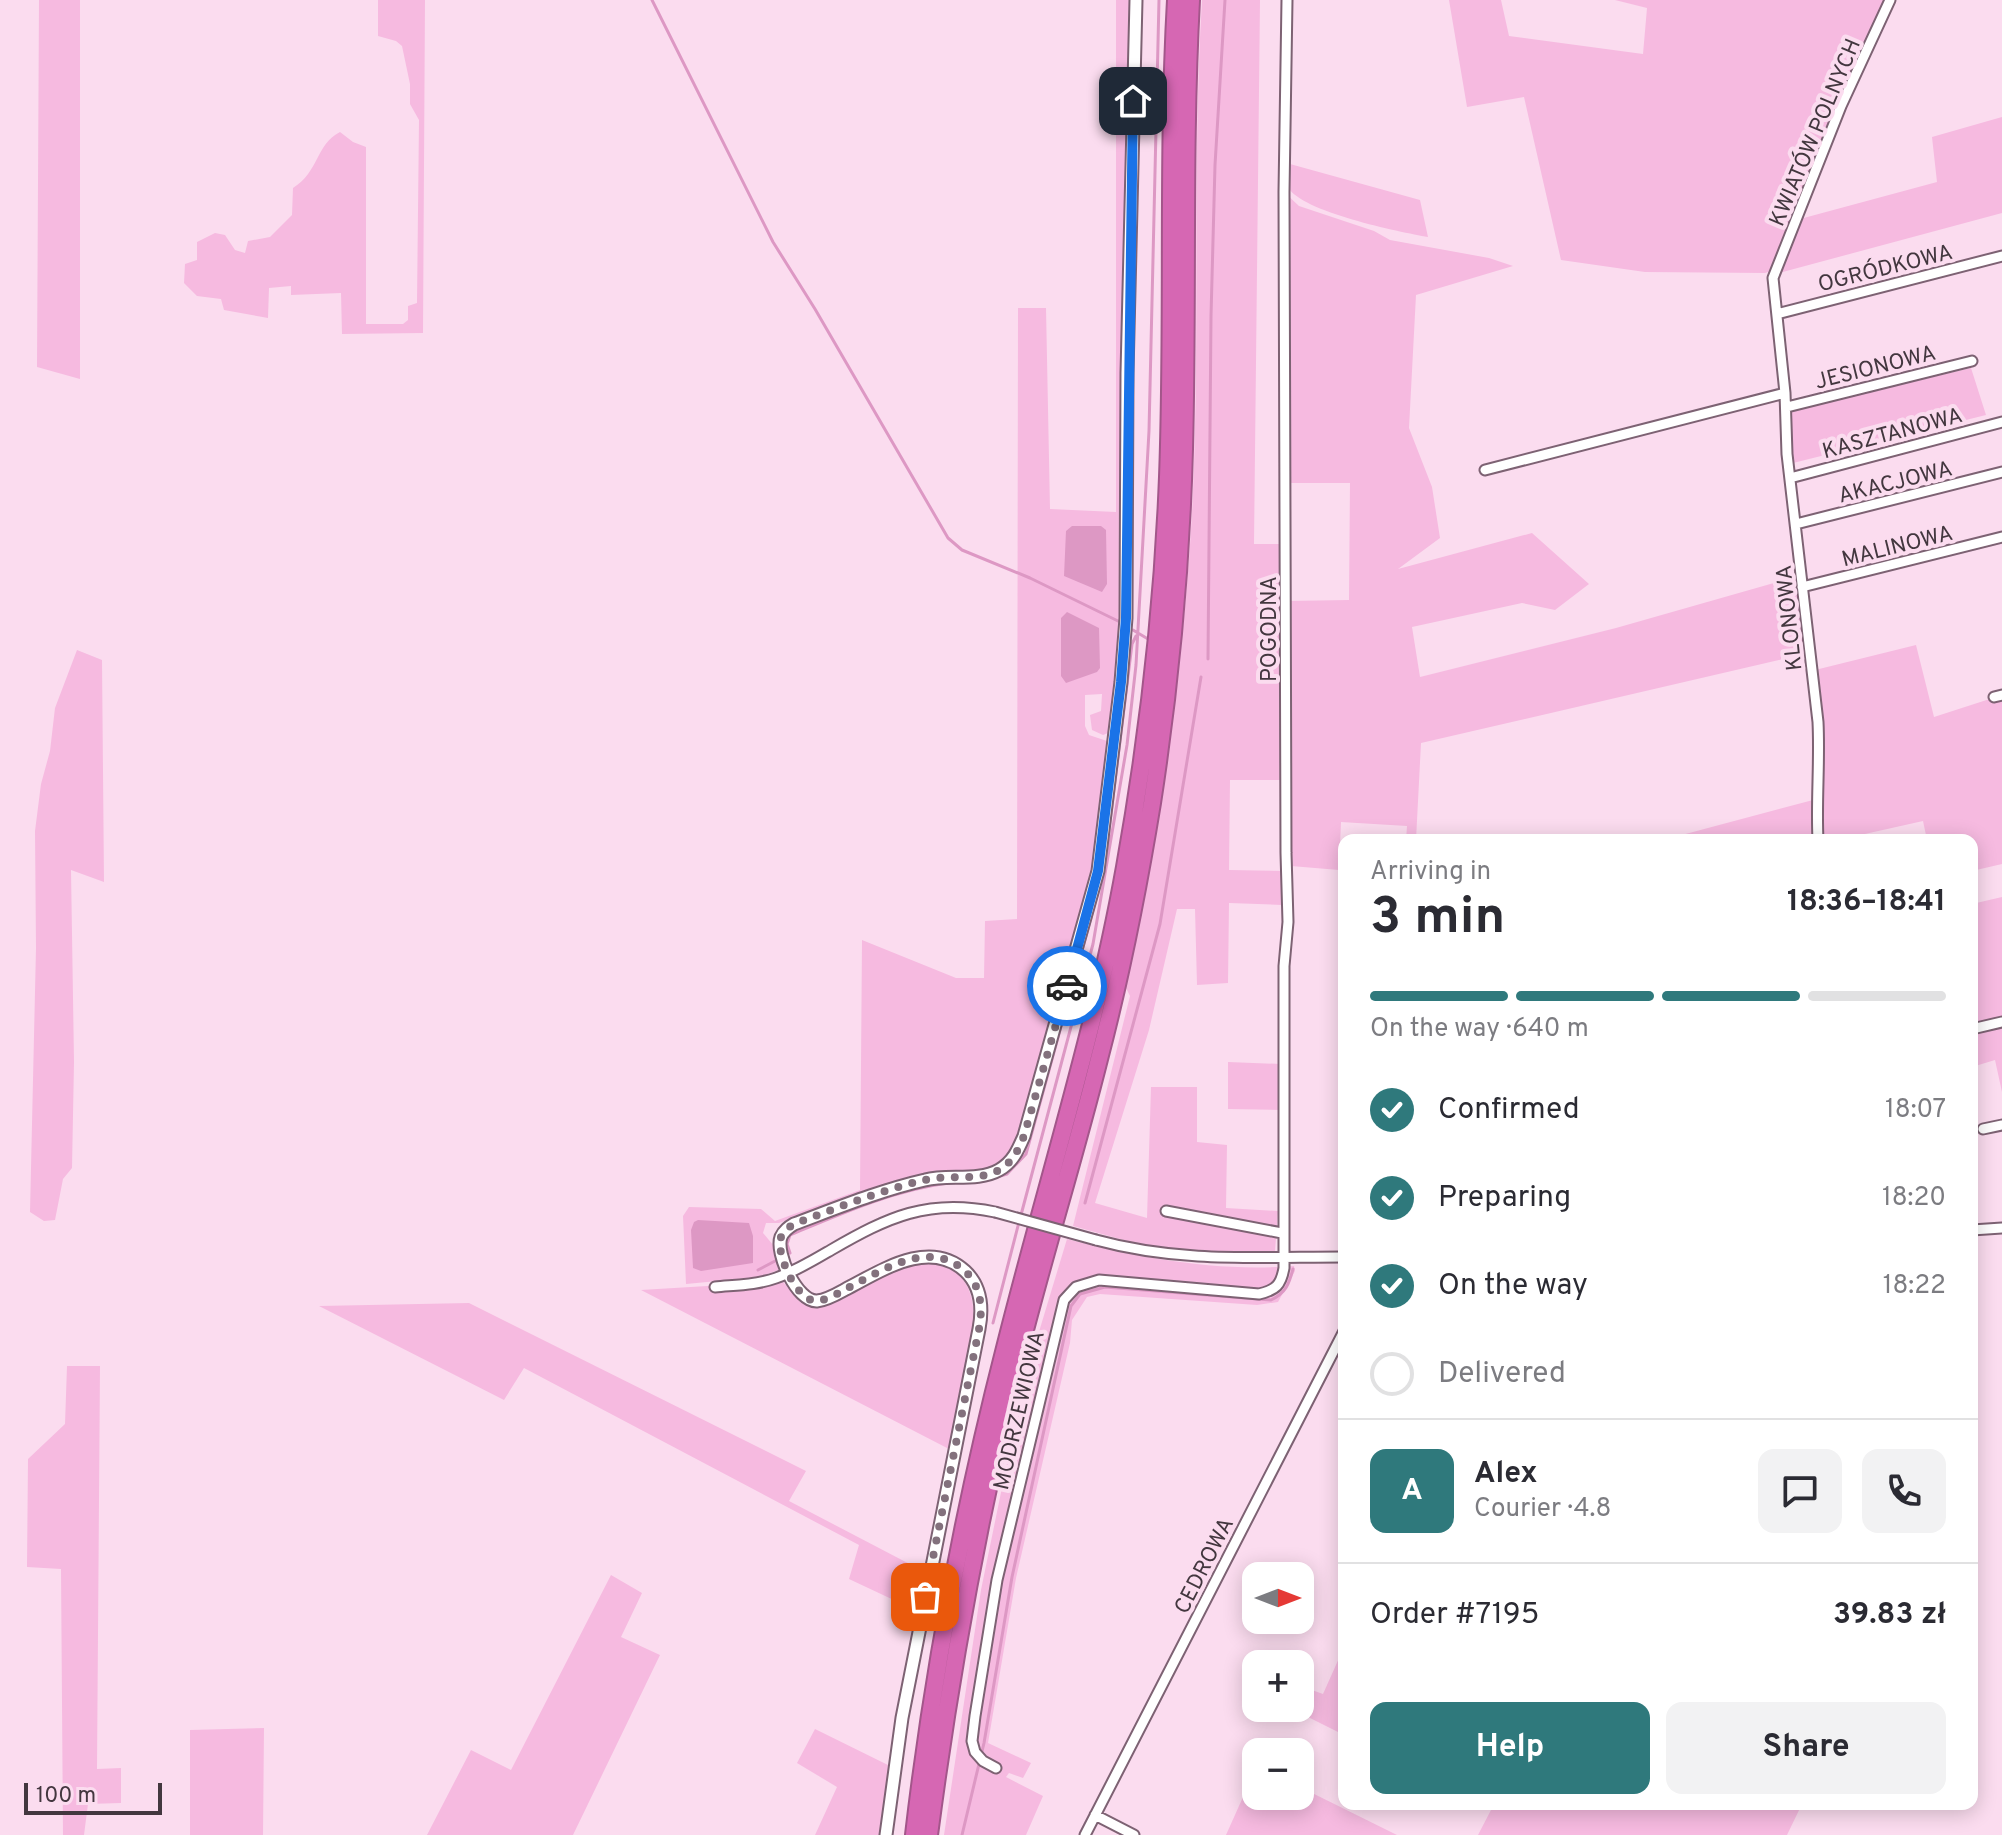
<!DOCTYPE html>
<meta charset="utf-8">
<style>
:root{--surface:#fff;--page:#f2f2f3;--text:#2b2b33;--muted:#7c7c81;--line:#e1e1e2;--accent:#2f797c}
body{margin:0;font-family:Overpass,sans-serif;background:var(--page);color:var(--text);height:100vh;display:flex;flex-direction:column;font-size:30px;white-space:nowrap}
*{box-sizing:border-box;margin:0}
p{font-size:26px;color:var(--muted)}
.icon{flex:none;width:44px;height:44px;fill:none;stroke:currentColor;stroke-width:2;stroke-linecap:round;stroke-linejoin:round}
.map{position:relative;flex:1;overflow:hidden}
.sheet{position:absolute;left:1338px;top:834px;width:640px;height:976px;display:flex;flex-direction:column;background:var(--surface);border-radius:16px;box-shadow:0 4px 20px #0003}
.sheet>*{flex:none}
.needle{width:52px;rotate:90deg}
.fabs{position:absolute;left:1242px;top:1562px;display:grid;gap:16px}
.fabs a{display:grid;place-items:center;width:72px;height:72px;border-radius:16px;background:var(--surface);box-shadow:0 4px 20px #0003;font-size:40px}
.scale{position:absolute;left:24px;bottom:20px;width:138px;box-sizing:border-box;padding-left:8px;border:4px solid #43373f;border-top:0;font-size:22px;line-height:28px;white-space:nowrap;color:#43373f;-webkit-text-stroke:6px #fbdcef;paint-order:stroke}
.pin{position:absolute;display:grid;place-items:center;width:68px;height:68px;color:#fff;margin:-34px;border-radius:16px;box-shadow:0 4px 12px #0006}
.courier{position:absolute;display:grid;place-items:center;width:80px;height:80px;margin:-40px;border:6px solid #1a73e8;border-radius:50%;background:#fff;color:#222;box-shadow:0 2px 10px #0007}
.head em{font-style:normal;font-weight:700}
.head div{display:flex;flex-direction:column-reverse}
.head{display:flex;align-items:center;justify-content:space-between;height:136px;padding:0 32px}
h1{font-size:52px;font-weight:700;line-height:60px}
.bar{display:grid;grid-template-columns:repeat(4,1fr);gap:12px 8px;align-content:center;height:96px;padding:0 32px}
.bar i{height:10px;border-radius:6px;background:var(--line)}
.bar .active{background:var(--accent)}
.bar p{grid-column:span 4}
.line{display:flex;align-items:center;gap:20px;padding:0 32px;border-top:2px solid var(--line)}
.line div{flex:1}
.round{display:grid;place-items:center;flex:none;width:84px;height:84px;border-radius:16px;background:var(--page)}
ol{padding:0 32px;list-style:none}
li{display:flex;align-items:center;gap:24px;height:88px}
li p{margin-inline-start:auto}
li .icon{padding:8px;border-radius:50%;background:var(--accent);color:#fff;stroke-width:4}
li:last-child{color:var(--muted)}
li i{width:44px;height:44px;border:4px solid var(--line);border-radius:50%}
.action{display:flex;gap:16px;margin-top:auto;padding:16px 32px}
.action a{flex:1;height:92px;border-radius:16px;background:var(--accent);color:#fff;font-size:32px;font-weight:700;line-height:92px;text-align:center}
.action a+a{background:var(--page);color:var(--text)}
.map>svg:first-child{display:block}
.green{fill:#f6bae0}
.water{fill:#dd98c4}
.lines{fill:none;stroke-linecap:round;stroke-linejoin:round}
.stream{stroke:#dd98c4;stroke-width:3}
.minor-casing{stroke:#7d6273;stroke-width:13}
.tertiary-casing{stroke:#7d6273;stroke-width:15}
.motorway-casing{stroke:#a3568a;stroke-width:20}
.minor{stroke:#fff;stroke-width:9}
.tertiary{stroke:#fff;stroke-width:11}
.motorway{stroke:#d667b3;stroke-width:16}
.minor-bridge-casing{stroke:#7d6273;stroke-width:13;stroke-linecap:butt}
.minor-bridge{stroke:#fff;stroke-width:9}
.done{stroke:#83717d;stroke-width:8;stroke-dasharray:0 14.4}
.route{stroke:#1a73e8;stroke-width:10}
.labels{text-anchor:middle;stroke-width:8;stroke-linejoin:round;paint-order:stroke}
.street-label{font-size:22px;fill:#43373f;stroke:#fbdcef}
</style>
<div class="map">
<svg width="2002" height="1835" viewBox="0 0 2002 1835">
<rect width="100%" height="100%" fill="#fbdcef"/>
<!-- green -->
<path class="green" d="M 39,0 L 80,0 L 80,379 L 37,367 Z
M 378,0 L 425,0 L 423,333 L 342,334 L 341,293 L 291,295 L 291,286 L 269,288 L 268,318 L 224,310 L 221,299 L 197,296 L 184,283 L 185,264 L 197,260 L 197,242 L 215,233 L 225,235 L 235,250 L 245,253 L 248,241 L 270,237 L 292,215 L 293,188 C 319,172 316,144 340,132 L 353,142 L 366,147 L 366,324 L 403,324 L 408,320 L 408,306 L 417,303 L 419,120 L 410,104 L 410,84 L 402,46 L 396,41 L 378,36 Z
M 1116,0 L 1131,0 L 1121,637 L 1108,733 L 1103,735 L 1092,730 L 1090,715 L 1101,711 L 1102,694 L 1085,695 L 1085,726 L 1089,735 L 1107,741 L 1108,745 L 1089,889 L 1028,1105 L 1010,1154 L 995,1165 L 979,1170 L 925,1173 L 779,1223 L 766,1223 L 763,1233 C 772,1244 784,1254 778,1270 L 760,1277 L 686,1284 L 683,1216 L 689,1207 L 761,1209 L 775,1221 L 860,1190 L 862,940 L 956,978 L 984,978 L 985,921 L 1017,919 L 1018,308 L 1046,308 L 1050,509 L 1116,512 Z
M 1202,0 L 1260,0 L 1254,544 L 1286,544 L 1283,780 L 1230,780 L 1229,870 L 1286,871 L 1286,601 L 1349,600 L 1350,483 L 1285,483 L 1284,192 L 1299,206 L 1374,231 L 1390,240 L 1489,258 L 1513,266 L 1416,295 L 1409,428 L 1432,487 L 1440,538 L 1398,569 L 1532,533 L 1589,584 L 1555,610 L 1522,603 L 1412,627 L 1420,677 L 1616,628 L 1798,576 L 1805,654 L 1421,743 L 1416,840 L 1406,840 L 1407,826 L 1341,822 L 1339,870 L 1291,866 L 1291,939 L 1282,938 L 1282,905 L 1229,903 L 1228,983 L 1197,985 L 1195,909 L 1177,909 L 1149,1030 L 1095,1203 L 1147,1218 L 1151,1087 L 1197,1087 L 1197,1142 L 1227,1145 L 1226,1208 L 1278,1211 L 1275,1251 L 1229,1253 L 1181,1251 L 1145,1246 L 1073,1226 L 1130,996 L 1126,988 C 1159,823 1186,658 1193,490 C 1200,327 1192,163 1202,0 Z
M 1449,0 L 1501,0 L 1509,36 L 1643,54 L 1647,8 L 1615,0 L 1885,0 L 1837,105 L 1771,271 L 1765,273 L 1645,272 L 1561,260 L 1524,97 L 1467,107 Z
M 2002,117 L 2002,213 L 1779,273 L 1800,219 L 1937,182 L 1932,137 Z
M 1290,164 L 1420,200 L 1428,237 C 1400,232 1301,212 1288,187 Z
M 1971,368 L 1986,415 L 1793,463 L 1791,410 Z
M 1916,645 L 1934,717 L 2002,695 L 2002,864 L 1972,871 L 1972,840 L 1927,840 L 1923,821 L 1838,840 L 1823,840 L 1821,792 L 1824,752 L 1815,670 Z
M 77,650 L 102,660 L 104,882 L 71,870 L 74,1062 L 72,1168 L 63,1179 L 55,1220 L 44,1221 L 30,1212 L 36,948 L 35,831 L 41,784 L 50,751 L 55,708 Z
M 1813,800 L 1814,835 L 1795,840 L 1663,840 Z
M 2002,897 L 2002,1092 L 1995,1060 L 1972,1067 L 1972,904 Z
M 1228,1062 L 1281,1064 L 1283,1110 L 1228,1109 Z
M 1067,1239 C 1143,1258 1214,1272 1294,1266 L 1295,1271 L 1278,1302 L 1257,1305 L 1100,1294 L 1087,1297 L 1072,1320 L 1070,1343 L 1016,1578 L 988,1743 L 1031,1763 L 1023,1778 L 1009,1773 L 1006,1777 L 1043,1796 L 1026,1835 L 944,1835 L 981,1590 L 1006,1468 L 1035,1345 Z
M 926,1262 C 964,1267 974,1288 974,1323 L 949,1449 L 641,1290 L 757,1283 L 779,1277 L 801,1303 L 814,1307 L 843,1299 L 890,1272 Z
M 469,1303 L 806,1471 L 789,1501 L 923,1571 L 915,1610 L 849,1579 L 859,1545 L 524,1368 L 504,1400 L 319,1306 Z
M 67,1366 L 100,1366 L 97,1769 L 121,1768 L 121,1803 L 88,1804 L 84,1835 L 63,1835 L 61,1569 L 27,1567 L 28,1459 L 65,1424 Z
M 611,1575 L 642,1593 L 621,1637 L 660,1655 L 573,1835 L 427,1835 L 471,1750 L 511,1770 Z
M 1344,1647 L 1344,1735 L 1296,1711 L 1309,1689 L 1323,1694 Z
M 264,1728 L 263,1835 L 190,1835 L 190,1730 Z
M 815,1729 L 890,1766 L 882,1835 L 815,1835 L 837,1787 L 797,1763 Z
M 1256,1768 L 1256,1796 L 1300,1796 L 1300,1787 L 1397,1835 L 1226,1835 Z
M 1480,1804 L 1802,1804 L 1787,1835 L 1478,1835 L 1491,1810 Z"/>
<!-- water -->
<path class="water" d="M 1072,526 L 1101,526 L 1106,530 L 1107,584 L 1102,592 L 1064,576 L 1066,531 Z
M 1067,612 L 1099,628 L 1100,668 L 1097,672 L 1066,683 L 1061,676 L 1061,618 Z
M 698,1220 L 749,1223 L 753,1236 L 753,1263 L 701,1271 L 693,1268 L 691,1230 L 694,1222 Z"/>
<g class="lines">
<!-- stream -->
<path class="stream" d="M 652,0 L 773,242 L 815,309 L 948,538 L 962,550 L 1030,578 L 1118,621
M 1133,630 L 1148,639
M 1208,659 L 1211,316 L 1215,165 L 1225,0
M 983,1181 L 1007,1174 L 1026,1154 L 1104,870 L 1132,644 L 1136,636
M 1085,1203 L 1160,924 L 1201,677
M 1021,1215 L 1093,944 L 1127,745 L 1136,665 L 1149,431 L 1159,0
M 790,1253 L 787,1244 L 790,1235 C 840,1214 894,1190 948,1183
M 758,1270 L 775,1261
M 993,1323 L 1019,1222
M 962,1835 L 984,1743 L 1012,1577 L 1071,1306 L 1080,1294 L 1105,1287 L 1271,1300 C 1286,1293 1289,1284 1293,1269"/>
<defs>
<path id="minor" d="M 1777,314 L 2002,256
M 1787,407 L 1972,361
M 1485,470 L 1785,393
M 1790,478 L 2002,422
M 1796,524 L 2002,472
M 1802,587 L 2002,537
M 1994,697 L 2002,695
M 1818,840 C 1816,801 1820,762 1818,722 L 1787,454 L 1785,393 L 1773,278 L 1841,106 L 1890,0
M 1972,1029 L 2002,1022
M 1983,1129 L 2002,1125
M 1166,1211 L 1282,1233
M 1972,1230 L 2002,1228
M 1096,1240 C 1180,1263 1258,1257 1344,1257
M 715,1287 C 735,1285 757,1285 776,1278 C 796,1271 814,1260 831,1250 C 888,1217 928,1198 995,1212
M 996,1768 L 983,1761 L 975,1752 L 972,1741 L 975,1716 L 997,1580 L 1064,1300 L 1076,1287 L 1099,1280 L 1259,1294 C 1276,1290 1281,1285 1284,1268 L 1284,966 L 1288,922 L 1286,853 L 1284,192 L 1287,0
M 1095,1815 L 1134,1835
M 1085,1835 L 1344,1331"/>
<path id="tertiary" d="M 886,1835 L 902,1718 L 979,1329 C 983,1308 981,1286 965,1271 C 929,1238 881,1271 846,1289 C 837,1294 827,1300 817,1301 C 797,1302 775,1253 781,1237 C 784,1230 789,1227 794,1224 C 837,1208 881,1190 925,1180 C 948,1174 978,1182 999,1170 C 1013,1162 1018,1150 1024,1136 L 1098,871 L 1121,682 L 1126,618 L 1127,373 L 1136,0"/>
<path id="motorway" d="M 914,1835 C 933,1671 964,1508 1005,1348 C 1045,1188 1096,1030 1125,867 C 1148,738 1163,608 1168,477 C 1174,318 1167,159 1176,0
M 929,1835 C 950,1674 979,1515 1018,1357 C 1043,1257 1074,1159 1099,1059 C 1121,975 1138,889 1152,803 C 1170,686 1181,567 1184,449 C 1188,299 1183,150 1191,0"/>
</defs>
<!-- minor casing -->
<use href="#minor" class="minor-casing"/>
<!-- tertiary casing -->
<use href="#tertiary" class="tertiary-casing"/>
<!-- motorway casing -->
<use href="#motorway" class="motorway-casing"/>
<!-- minor -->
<use href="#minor" class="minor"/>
<!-- tertiary -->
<use href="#tertiary" class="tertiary"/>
<!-- motorway -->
<use href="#motorway" class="motorway"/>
<defs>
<path id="minor-bridge" d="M 995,1212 L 1096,1240"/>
</defs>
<!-- minor-bridge casing -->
<use href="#minor-bridge" class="minor-bridge-casing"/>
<!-- minor-bridge -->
<use href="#minor-bridge" class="minor-bridge"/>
</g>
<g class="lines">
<!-- done -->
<path class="done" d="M 925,1597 L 979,1329 C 983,1308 981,1286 965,1271 C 929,1238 881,1271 846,1289 C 837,1294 827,1300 817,1301 C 797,1302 775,1253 781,1237 C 784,1230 789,1227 794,1224 C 837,1208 881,1190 925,1180 C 948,1174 978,1182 999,1170 C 1013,1162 1018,1150 1024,1136 L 1067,986"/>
<!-- route -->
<path class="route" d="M 1067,986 L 1098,871 L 1121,682 L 1126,618 L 1133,101"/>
</g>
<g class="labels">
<!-- street labels -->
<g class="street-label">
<text transform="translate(1814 132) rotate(-67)" y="8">KWIATÓW POLNYCH</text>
<text transform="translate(1885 267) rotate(-14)" y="8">OGRÓDKOWA</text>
<text transform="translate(1875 366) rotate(-14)" y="8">JESIONOWA</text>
<text transform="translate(1892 432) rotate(-15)" y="8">KASZTANOWA</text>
<text transform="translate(1895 481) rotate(-14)" y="8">AKACJOWA</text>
<text transform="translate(1897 545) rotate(-14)" y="8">MALINOWA</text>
<text transform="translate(1788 618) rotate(-96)" y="8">KLONOWA</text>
<text transform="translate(1268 629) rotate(-90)" y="8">POGODNA</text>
<text transform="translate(1018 1410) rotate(-77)" y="8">MODRZEWIOWA</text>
<text transform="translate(1203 1565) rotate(-63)" y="8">CEDROWA</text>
</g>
</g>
</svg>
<div class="fabs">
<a><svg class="needle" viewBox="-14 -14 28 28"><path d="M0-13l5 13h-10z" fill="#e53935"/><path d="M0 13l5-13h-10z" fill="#7c7c81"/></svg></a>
<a>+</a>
<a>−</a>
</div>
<div class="scale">100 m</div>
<div class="pin" style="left:925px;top:1597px;background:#ea580c"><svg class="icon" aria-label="bag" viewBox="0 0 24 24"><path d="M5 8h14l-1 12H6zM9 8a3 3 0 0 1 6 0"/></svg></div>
<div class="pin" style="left:1133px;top:101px;background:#1f2937"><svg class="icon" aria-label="home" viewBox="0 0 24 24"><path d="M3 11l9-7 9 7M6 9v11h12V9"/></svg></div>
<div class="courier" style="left:1067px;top:986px"><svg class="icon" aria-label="car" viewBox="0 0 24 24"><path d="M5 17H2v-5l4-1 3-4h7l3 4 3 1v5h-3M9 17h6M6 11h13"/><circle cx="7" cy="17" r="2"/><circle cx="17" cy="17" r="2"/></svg></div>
<section class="sheet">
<div class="head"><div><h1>3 min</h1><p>Arriving in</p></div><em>18:36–18:41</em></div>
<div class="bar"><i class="active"></i><i class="active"></i><i class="active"></i><i></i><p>On the way · 640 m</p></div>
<ol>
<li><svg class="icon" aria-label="check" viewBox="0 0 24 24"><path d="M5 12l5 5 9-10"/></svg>Confirmed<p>18:07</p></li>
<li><svg class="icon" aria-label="check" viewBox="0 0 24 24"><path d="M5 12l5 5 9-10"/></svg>Preparing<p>18:20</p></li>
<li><svg class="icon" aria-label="check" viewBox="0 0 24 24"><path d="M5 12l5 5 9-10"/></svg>On the way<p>18:22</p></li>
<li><i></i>Delivered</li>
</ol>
<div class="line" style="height:144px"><b class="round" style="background:var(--accent);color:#fff">A</b><div><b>Alex</b><p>Courier · 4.8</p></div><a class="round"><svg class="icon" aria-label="chat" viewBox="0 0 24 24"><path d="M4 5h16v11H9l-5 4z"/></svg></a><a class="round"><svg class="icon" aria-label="phone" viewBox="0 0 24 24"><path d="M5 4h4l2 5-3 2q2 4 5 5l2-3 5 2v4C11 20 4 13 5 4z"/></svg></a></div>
<div class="line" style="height:104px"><div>Order #7195</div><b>39.83 zł</b></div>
<div class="action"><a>Help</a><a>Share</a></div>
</section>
</div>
